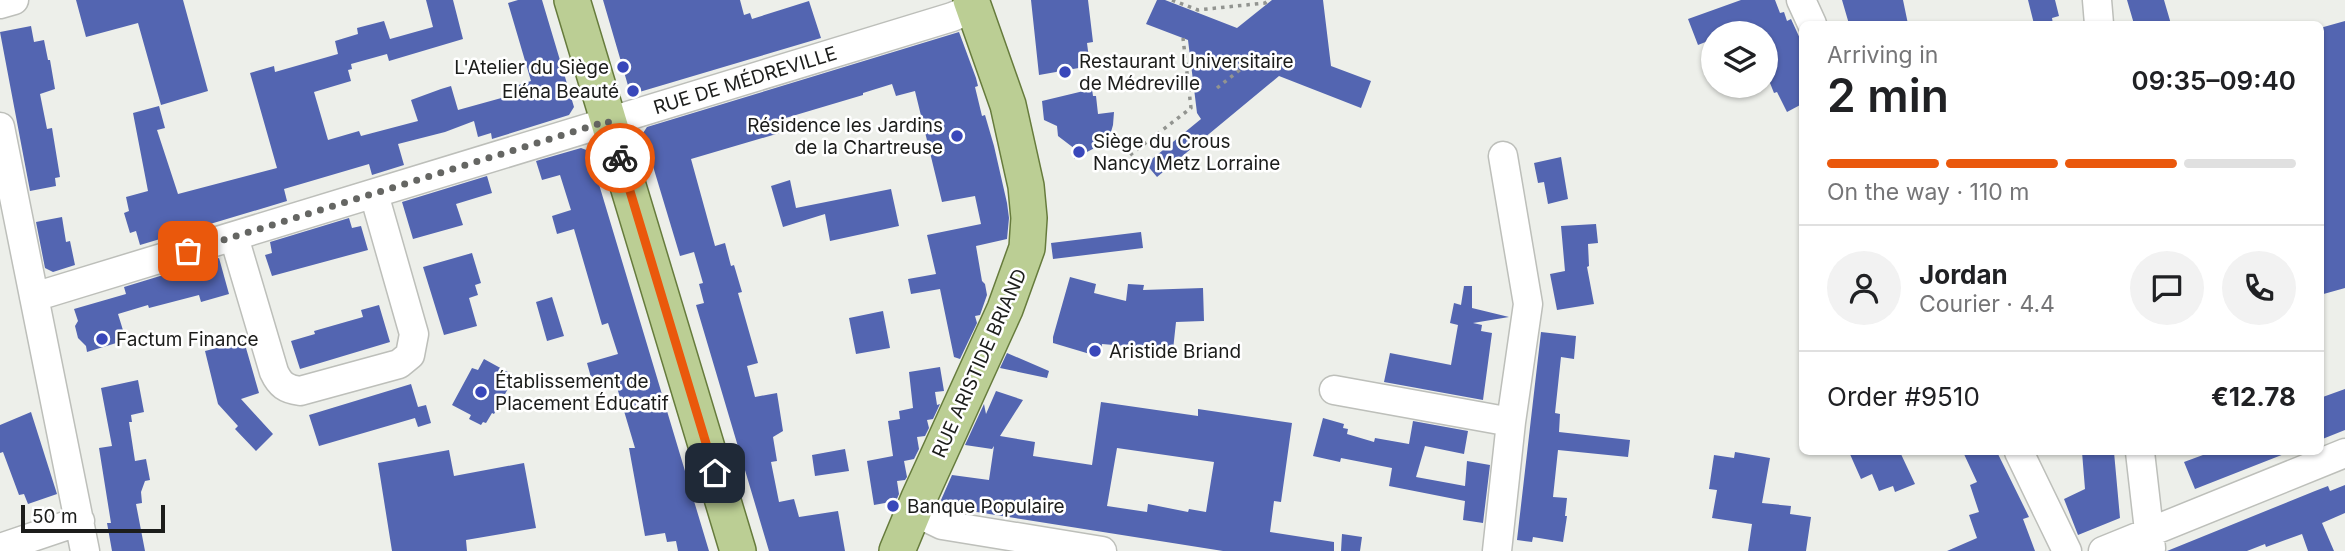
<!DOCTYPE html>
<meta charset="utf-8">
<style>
:root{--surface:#fff;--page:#f2f2f2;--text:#202124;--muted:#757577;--line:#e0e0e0;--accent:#ea580c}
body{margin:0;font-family:Inter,sans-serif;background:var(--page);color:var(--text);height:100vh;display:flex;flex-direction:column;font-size:26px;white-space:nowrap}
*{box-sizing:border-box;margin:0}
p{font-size:23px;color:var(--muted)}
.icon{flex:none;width:38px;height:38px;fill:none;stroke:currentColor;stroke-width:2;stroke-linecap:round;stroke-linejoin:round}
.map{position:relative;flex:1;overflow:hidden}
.details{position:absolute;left:1799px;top:21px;width:525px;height:434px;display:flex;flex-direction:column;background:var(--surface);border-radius:10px;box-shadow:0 2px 5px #0004}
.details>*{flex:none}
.buttons{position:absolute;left:1701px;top:21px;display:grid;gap:14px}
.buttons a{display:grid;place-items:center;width:77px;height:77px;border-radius:50%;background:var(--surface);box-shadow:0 2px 5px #0004;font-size:35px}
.scale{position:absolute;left:21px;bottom:18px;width:144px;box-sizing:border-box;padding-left:7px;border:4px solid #1c1d1b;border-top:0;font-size:19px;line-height:24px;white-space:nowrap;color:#1c1d1b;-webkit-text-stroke:5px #fff;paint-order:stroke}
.pin{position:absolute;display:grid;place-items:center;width:60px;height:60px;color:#fff;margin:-30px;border-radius:14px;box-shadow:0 4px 10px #0006}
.courier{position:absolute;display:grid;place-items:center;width:70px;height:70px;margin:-35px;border:5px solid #ea580c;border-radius:50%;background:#fff;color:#222;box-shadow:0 2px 9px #0007}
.headline em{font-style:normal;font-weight:600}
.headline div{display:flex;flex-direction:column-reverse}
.headline{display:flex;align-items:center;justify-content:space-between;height:119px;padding:0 28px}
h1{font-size:46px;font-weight:600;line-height:52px}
.bar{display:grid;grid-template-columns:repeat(4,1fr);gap:10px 7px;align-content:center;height:84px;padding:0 28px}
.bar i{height:9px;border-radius:5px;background:var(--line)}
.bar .current{background:var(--accent)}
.bar p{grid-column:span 4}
.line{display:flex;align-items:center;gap:18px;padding:0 28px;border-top:2px solid var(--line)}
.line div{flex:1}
.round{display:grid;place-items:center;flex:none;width:74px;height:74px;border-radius:37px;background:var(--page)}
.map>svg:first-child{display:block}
.building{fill:#5365b1;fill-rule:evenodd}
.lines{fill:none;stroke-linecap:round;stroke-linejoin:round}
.minor-casing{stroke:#bdbfba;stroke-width:31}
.major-casing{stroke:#667b3c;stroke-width:38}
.path{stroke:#929490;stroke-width:3.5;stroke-dasharray:3.5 5;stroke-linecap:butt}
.minor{stroke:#fff;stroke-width:28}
.major{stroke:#bbce94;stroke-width:35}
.done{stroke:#656663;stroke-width:7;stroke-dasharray:0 12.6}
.route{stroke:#ea580c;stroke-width:9}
.poi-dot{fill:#3947ba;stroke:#fff;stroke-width:2.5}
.labels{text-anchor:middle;stroke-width:5;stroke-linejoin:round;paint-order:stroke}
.poi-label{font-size:19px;fill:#1c1d1b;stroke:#fff;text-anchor:start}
.street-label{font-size:19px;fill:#1c1d1b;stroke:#fff}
</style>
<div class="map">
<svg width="2345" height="551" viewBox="0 0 2345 551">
<rect width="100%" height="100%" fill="#edefea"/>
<!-- building -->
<path class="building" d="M 76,0 L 183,0 L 208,91 L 161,105 L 138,23 L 86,37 Z
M 426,0 L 453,0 L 463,39 L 389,61 L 387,54 L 351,64 L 352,69 L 348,70 L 351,81 L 314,92 L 328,140 L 359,131 L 361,136 L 418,121 L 411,100 L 441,89 L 451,86 L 458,110 L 505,97 L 503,90 L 531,81 L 508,3 L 518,0 L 542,0 L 574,107 L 569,115 L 492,139 L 491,133 L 478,137 L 474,121 L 445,132 L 398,144 L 404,165 L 372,175 L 369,164 L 284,189 L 287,201 L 140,245 L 136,231 L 130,233 L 124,213 L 129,211 L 126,197 L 148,191 L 133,113 L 159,106 L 165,128 L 157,130 L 178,194 L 277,168 L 250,73 L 274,66 L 275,72 L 338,54 L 335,41 L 358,34 L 357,28 L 384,21 L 390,39 L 433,27 Z
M 603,0 L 740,0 L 744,15 L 750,13 L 752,19 L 809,1 L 821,38 L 636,93 L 629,89 Z
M 1031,0 L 1088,0 L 1093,42 L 1087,43 L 1090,66 L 1039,75 Z
M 1157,0 L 1165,0 L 1237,28 L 1272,0 L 1323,0 L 1331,66 L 1371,81 L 1361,108 L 1279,76 L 1157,177 L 1146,164 L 1201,119 L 1197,113 L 1188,40 L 1146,24 Z
M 1741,0 L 1775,0 L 1780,13 L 1784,12 L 1787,21 L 1791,19 L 1802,43 L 1802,104 L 1787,112 L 1777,92 L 1774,93 L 1766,73 L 1766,33 L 1713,33 L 1713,39 L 1698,45 L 1688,19 Z
M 1842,0 L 1903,0 L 1908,24 L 1849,24 Z
M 2028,0 L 2055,0 L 2059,16 L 2052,18 L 2053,24 L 2034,24 Z
M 2127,0 L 2164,0 L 2171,24 L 2134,24 Z
M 2345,21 L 2345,288 L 2320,295 L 2320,28 Z
M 31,26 L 34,42 L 44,40 L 48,60 L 50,60 L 55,89 L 40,94 L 47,129 L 52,128 L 60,177 L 55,178 L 56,186 L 30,191 L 0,32 Z
M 959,32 L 976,78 L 978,86 L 975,87 L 982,116 L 985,115 L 994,146 L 1007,203 L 1009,218 L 1007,239 L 976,246 L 982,281 L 985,284 L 987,295 L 980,315 L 975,316 L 977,323 L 960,359 L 954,357 L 940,289 L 911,294 L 908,279 L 936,274 L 927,235 L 981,224 L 975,196 L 942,202 L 915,91 L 896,96 L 892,84 L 863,93 L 863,95 L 779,120 L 783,132 L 691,159 L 715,246 L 725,243 L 731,266 L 734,265 L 742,292 L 738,293 L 758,363 L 747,366 L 755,397 L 777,393 L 783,431 L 773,437 L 777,461 L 771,462 L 779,502 L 794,499 L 799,517 L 838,511 L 845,551 L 769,551 L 696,305 L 704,303 L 699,284 L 703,283 L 694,252 L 680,256 L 643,133 L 647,127 Z
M 1092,89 L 1093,96 L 1096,96 L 1098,114 L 1114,112 L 1113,125 L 1111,132 L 1102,144 L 1074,159 L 1075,149 L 1058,136 L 1057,126 L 1044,120 L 1042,101 Z
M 581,148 L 589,151 L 709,551 L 678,551 L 676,541 L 667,542 L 665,533 L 645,536 L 629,448 L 635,448 L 613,374 L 592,381 L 587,363 L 618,354 L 608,323 L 602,325 L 574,229 L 557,234 L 552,216 L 571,210 L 560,175 L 542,180 L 536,161 Z
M 1561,157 L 1568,199 L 1548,204 L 1544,182 L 1538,183 L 1534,163 Z
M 487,176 L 492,193 L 456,204 L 463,225 L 413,239 L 402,202 Z
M 790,180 L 796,208 L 891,189 L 899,226 L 830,241 L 825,214 L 783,227 L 771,186 Z
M 62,217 L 66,242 L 70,241 L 75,265 L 53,272 L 45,268 L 36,222 Z
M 349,218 L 352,228 L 361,226 L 368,250 L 272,276 L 265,255 L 272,253 L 270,242 Z
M 1596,224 L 1598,243 L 1588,244 L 1589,266 L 1587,267 L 1594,304 L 1557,310 L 1550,274 L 1565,271 L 1561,226 Z
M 1141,232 L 1143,248 L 1053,259 L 1051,243 Z
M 472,253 L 481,283 L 475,285 L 478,295 L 469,298 L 477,326 L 444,335 L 423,267 Z
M 219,258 L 229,294 L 201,302 L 199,295 L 149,308 L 148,305 L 118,314 L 126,340 L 87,352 L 86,346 L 78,338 L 75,326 L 78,321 L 74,309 L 126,294 L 124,287 Z
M 1070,277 L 1096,284 L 1094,293 L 1126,301 L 1128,284 L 1144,285 L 1143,290 L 1203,288 L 1204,321 L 1176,322 L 1173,350 L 1102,344 L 1100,357 L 1053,343 L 1053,337 Z
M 1464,286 L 1472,286 L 1472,308 L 1509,317 L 1473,323 L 1482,325 L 1481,331 L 1492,333 L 1483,400 L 1384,382 L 1390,353 L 1451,365 L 1458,325 L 1450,323 L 1454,303 L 1461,305 Z
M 552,297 L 564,336 L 547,341 L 536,302 Z
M 379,305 L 390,342 L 300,369 L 291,341 L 315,334 L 314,331 L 363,317 L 361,310 Z
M 883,311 L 890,348 L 856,354 L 849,318 Z
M 1541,332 L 1576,336 L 1574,359 L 1561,357 L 1555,413 L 1560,414 L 1559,432 L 1630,440 L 1628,457 L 1558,450 L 1553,497 L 1567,498 L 1565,516 L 1567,516 L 1563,542 L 1533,537 L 1532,542 L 1517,540 Z
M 244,341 L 259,393 L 241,399 L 273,434 L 256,451 L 235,429 L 238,426 L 218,404 L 205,351 Z
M 1007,353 L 1049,371 L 1047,378 L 1000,368 Z
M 484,359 L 515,376 L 494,414 L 492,413 L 486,423 L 483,422 L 481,425 L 469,419 L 471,415 L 452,405 L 472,368 L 478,370 Z
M 940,367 L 944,391 L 935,392 L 937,405 L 940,404 L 933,419 L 927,420 L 929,428 L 925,436 L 917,437 L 919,449 L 914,459 L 904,461 L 907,477 L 905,480 L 897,481 L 899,494 L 896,501 L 874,505 L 867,461 L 893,456 L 888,421 L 900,419 L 899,411 L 913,408 L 909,372 Z
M 138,380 L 144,412 L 131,415 L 132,422 L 129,422 L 135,461 L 146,459 L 150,480 L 145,481 L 141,492 L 142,503 L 136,504 L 145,551 L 112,551 L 107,523 L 111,523 L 99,448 L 112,446 L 101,388 Z
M 411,384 L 418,407 L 426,405 L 431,423 L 418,427 L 415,418 L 319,446 L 309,415 Z
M 2345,389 L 2345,430 L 2320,440 L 2320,398 Z
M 996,391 L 1023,400 L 1000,436 L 1035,442 L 1033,456 L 1092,465 L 1101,402 L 1198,416 L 1198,409 L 1292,423 L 1281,502 L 1274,501 L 1270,532 L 1334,542 L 1334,551 L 1223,551 L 945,507 L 941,500 L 952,475 L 989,480 L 994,446 L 992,449 L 965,445 L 984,404 L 986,414 ZM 1117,448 L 1214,462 L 1206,512 L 1189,509 L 1188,512 L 1148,504 L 1147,512 L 1107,506 Z
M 31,412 L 57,494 L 28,504 L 24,494 L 19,495 L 3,452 L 0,453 L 0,425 Z
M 1323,418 L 1344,424 L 1343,428 L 1348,429 L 1347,434 L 1374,442 L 1375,438 L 1409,444 L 1413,421 L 1468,431 L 1464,454 L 1425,446 L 1416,477 L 1465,486 L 1467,461 L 1490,465 L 1483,523 L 1463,520 L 1465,501 L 1389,486 L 1392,468 L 1341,458 L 1340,462 L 1313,456 Z
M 845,449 L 849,471 L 815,476 L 812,455 Z
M 449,450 L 454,476 L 524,463 L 536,528 L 466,540 L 467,551 L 392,551 L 378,463 Z
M 1735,452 L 1770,458 L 1762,503 L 1791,506 L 1790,514 L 1811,517 L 1806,551 L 1748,551 L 1752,524 L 1712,518 L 1717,490 L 1709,489 L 1714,455 L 1734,458 Z
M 1849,452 L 1900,452 L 1915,484 L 1895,492 L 1893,486 L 1879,491 L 1872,474 L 1861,479 Z
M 1963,452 L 1997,452 L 2029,517 L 2023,519 L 2035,551 L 1947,551 L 1977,538 L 1969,515 L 1979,512 L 1970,485 L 1977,482 Z
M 2082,452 L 2114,452 L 2120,518 L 2078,535 L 2064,499 L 2085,489 Z
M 2211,452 L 2289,452 L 2195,489 L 2184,462 Z
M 2345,485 L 2345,513 L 2322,523 L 2334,551 L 2308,551 L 2302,534 L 2266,547 L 2265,544 L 2247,551 L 2167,551 L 2315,491 L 2328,486 L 2330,491 Z
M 1342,534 L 1362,537 L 1360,551 L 1341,551 Z"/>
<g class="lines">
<defs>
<path id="minor" d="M 1801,0 L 1812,24
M 2097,0 L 2099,24
M 0,4 L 14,0
M 0,127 L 85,551
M 234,237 L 274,372 C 280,385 286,389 300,391 L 399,364 L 410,355 L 414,334 L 374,194
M 34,297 L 952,17 L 974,8
M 1334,390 L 1511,422
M 2019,452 L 2067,551
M 2140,452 L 2151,548
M 913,511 L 942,525 L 1102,551
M 0,548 L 80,521
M 1497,551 L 1511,422 L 1528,304 L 1503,156
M 2103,551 L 2345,453"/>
<path id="major" d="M 572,0 L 738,551
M 897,551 L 919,498 L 1005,309 L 1027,248 L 1029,218 L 1026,186 L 1008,105 L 971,0"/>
</defs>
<!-- minor casing -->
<use href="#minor" class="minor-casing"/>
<!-- major casing -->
<use href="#major" class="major-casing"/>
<!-- path -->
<path class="path" d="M 1172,0 L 1198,10 L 1265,3 L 1269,0
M 1217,88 L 1241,69
M 1130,155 L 1191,108 L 1183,38"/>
<!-- minor -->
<use href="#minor" class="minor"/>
<!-- major -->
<use href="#major" class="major"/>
</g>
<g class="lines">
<!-- done -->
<path class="done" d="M 188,251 L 608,121 L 620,158"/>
<!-- route -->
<path class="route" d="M 620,158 L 715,473"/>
</g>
<!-- markers -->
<g class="poi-dot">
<circle cx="623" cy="67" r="7"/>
<circle cx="1065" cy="72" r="7"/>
<circle cx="633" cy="91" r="7"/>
<circle cx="957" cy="136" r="7"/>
<circle cx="1079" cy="152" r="7"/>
<circle cx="102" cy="339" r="7"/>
<circle cx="1095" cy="351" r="7"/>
<circle cx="481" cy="392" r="7"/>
<circle cx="893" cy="506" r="7"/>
</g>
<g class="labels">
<!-- poi labels -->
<g class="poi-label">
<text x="1079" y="68">Restaurant Universitaire<tspan x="1079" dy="22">de Médreville</tspan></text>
<text x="609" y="74" text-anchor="end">L'Atelier du Siège</text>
<text x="619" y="98" text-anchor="end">Eléna Beauté</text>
<text x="943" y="132" text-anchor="end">Résidence les Jardins<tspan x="943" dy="22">de la Chartreuse</tspan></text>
<text x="1093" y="148">Siège du Crous<tspan x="1093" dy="22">Nancy Metz Lorraine</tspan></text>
<text x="116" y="346">Factum Finance</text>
<text x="1109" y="358">Aristide Briand</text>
<text x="495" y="388">Établissement de<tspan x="495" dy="22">Placement Éducatif</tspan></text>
<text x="907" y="513">Banque Populaire</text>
</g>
<!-- street labels -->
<g class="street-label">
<text transform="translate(745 80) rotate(-17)" y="7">RUE DE MÉDREVILLE</text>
<text transform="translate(979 363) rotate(-66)" y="7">RUE ARISTIDE BRIAND</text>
</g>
</g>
</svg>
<div class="buttons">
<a><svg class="icon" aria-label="layers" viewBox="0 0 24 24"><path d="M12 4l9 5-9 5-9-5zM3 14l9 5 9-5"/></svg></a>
</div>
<div class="scale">50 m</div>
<div class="pin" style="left:188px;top:251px;background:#ea580c"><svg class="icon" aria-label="bag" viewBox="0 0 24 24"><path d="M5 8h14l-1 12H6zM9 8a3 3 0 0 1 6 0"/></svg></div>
<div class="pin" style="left:715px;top:473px;background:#1f2937"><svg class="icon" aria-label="home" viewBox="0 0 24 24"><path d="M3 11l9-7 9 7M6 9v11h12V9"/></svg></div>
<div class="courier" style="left:620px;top:158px"><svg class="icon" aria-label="bike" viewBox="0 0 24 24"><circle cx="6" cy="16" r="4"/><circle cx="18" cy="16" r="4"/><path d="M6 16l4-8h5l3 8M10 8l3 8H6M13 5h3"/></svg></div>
<section class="details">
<div class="headline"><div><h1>2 min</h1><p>Arriving in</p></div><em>09:35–09:40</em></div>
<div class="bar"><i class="current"></i><i class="current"></i><i class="current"></i><i></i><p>On the way · 110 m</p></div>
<div class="line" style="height:126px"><a class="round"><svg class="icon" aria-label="person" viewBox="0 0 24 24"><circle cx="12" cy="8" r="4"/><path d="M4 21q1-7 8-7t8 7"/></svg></a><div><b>Jordan</b><p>Courier · 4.4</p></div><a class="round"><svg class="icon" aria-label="chat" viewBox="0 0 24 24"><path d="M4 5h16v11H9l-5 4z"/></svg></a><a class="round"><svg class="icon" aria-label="phone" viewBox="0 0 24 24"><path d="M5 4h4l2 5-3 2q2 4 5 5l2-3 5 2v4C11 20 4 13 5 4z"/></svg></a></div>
<div class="line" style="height:91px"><div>Order #9510</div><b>€12.78</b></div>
</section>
</div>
